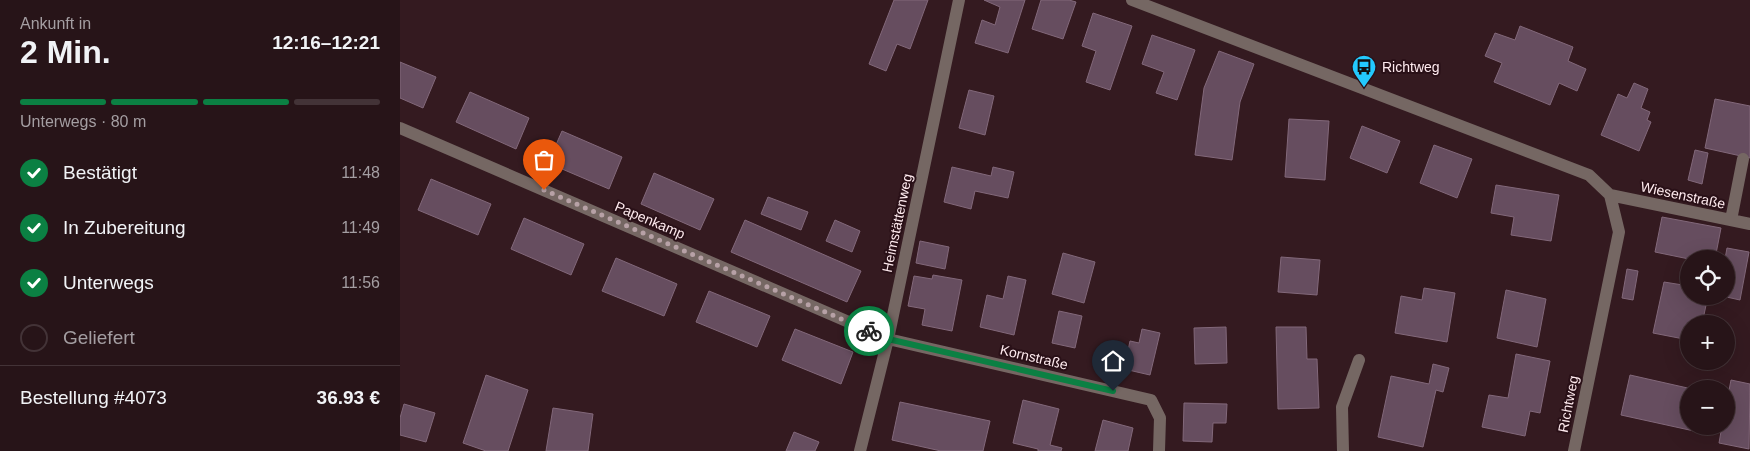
<!DOCTYPE html>
<html lang="de">
<meta charset="utf-8">
<style>
:root{--surface:#271418;--page:#2f1d21;--text:#f1f3f6;--muted:#a49ea2;--line:#433337;--accent:#0b8043}
body{margin:0;font-family:Helvetica,sans-serif;background:var(--page);color:var(--text);height:100vh;display:flex;flex-direction:column;font-size:19px;white-space:nowrap}
*{box-sizing:border-box;margin:0}
p{font-size:16px;color:var(--muted)}
.icon{flex:none;width:28px;height:28px;fill:none;stroke:currentColor;stroke-width:2;stroke-linecap:round;stroke-linejoin:round}
.map{position:relative;flex:1;overflow:hidden}
.drawer{display:flex;flex-direction:column;background:var(--surface);width:400px}
.drawer>*{flex:none}
.fabs{position:absolute;left:1280px;top:250px;display:grid;gap:10px}
.fabs a{display:grid;place-items:center;width:55px;height:55px;border-radius:50%;background:var(--surface);box-shadow:0 5px 20px #0002,0 0 0 1px var(--line);font-size:25px}
.pin{position:absolute;display:grid;place-items:center;width:42px;height:42px;color:#fff;margin:-51px -21px;border-radius:50% 50% 50% 0;rotate:-45deg;box-shadow:0 0 5px #0007}
.pin .icon{rotate:45deg}
.courier{position:absolute;display:grid;place-items:center;width:50px;height:50px;margin:-25px;border:4px solid #0b8043;border-radius:50%;background:#fff;color:#222;box-shadow:0 1px 6px #0007}
.head em{font-style:normal;font-weight:700}
.head div{display:flex;flex-direction:column-reverse}
.head{display:flex;align-items:center;justify-content:space-between;height:85px;padding:0 20px}
h1{font-size:32px;font-weight:700;line-height:38px}
.bar{display:grid;grid-template-columns:repeat(4,1fr);gap:8px 5px;align-content:center;height:60px;padding:0 20px}
.bar i{height:6px;border-radius:4px;background:var(--line)}
.bar .selected{background:var(--accent)}
.bar p{grid-column:span 4}
.line{display:flex;align-items:center;gap:12px;padding:0 20px;border-top:1px solid var(--line)}
.line div{flex:1}
ol{padding:0 20px;list-style:none}
li{display:flex;align-items:center;gap:15px;height:55px}
li p{margin-inline-start:auto}
li .icon{padding:5px;border-radius:50%;background:var(--accent);color:#fff;stroke-width:4}
li:last-child{color:var(--muted)}
li i{width:28px;height:28px;border:2px solid var(--line);border-radius:50%}
main{display:flex;flex:1;min-height:0}
.map>svg:first-child{display:block}
.building{fill:#664d5f;stroke:#82687a}
.lines{fill:none;stroke-linecap:round;stroke-linejoin:round}
.minor{stroke:#756763;stroke-width:12}
.done{stroke:#b7a1a6;stroke-width:5;stroke-dasharray:0 9}
.route{stroke:#0b8043;stroke-width:6}
.labels{text-anchor:middle;stroke-width:4;stroke-linejoin:round;paint-order:stroke}
.poi-label{font-size:14px;fill:#feeaee;stroke:#291017;text-anchor:start}
.street-label{font-size:14px;fill:#feeaee;stroke:#291017}
</style>
<main>
<section class="drawer">
<div class="head"><div><h1>2 Min.</h1><p>Ankunft in</p></div><em>12:16–12:21</em></div>
<div class="bar"><i class="selected"></i><i class="selected"></i><i class="selected"></i><i></i><p>Unterwegs · 80 m</p></div>
<ol>
<li><svg class="icon" aria-label="check" viewBox="0 0 24 24"><path d="M5 12l5 5 9-10"/></svg>Bestätigt<p>11:48</p></li>
<li><svg class="icon" aria-label="check" viewBox="0 0 24 24"><path d="M5 12l5 5 9-10"/></svg>In Zubereitung<p>11:49</p></li>
<li><svg class="icon" aria-label="check" viewBox="0 0 24 24"><path d="M5 12l5 5 9-10"/></svg>Unterwegs<p>11:56</p></li>
<li><i></i>Geliefert</li>
</ol>
<div class="line" style="height:65px"><div>Bestellung #4073</div><b>36.93 €</b></div>
</section>
<div class="map">
<svg width="1350" height="451" viewBox="0 0 1350 451">
<rect width="100%" height="100%" fill="#341a20"/>
<!-- building -->
<path class="building" d="M 494,0 L 528,0 L 510,49 L 497,44 L 486,71 L 469,64 Z
M 584,0 L 625,0 L 608,53 L 575,43 L 582,20 L 595,25 L 600,7 Z
M 641,0 L 669,0 L 676,2 L 663,39 L 632,29 Z
M 693,13 L 732,26 L 710,90 L 686,82 L 696,51 L 682,46 Z
M 1120,26 L 1173,47 L 1168,61 L 1186,69 L 1177,91 L 1159,83 L 1150,105 L 1094,82 L 1102,63 L 1085,56 L 1095,33 L 1115,40 Z
M 752,35 L 795,50 L 777,100 L 756,93 L 764,72 L 742,64 Z
M 819,51 L 854,64 L 840,102 L 832,160 L 795,155 L 804,88 Z
M 0,62 L 36,77 L 23,108 L 0,98 Z
M 1234,83 L 1248,89 L 1241,108 L 1250,112 L 1247,120 L 1251,122 L 1239,151 L 1201,135 L 1218,94 L 1227,98 Z
M 569,90 L 594,96 L 585,135 L 559,128 Z
M 70,92 L 129,118 L 116,149 L 56,122 Z
M 1315,99 L 1350,106 L 1350,158 L 1305,148 Z
M 889,119 L 929,121 L 925,180 L 885,177 Z
M 962,126 L 1000,141 L 987,173 L 950,158 Z
M 162,131 L 222,157 L 209,189 L 148,163 Z
M 1034,145 L 1072,159 L 1057,198 L 1020,183 Z
M 1295,150 L 1308,153 L 1302,184 L 1288,180 Z
M 552,167 L 591,176 L 593,167 L 614,172 L 608,198 L 575,191 L 571,209 L 544,202 Z
M 254,173 L 314,199 L 300,230 L 241,204 Z
M 31,179 L 91,204 L 78,235 L 18,210 Z
M 1096,185 L 1159,195 L 1151,241 L 1111,235 L 1114,217 L 1091,213 Z
M 368,197 L 408,212 L 401,230 L 361,214 Z
M 1262,217 L 1321,228 L 1315,259 L 1289,259 L 1255,252 Z
M 124,218 L 184,244 L 171,275 L 111,249 Z
M 345,220 L 461,271 L 447,302 L 331,252 Z
M 435,220 L 460,231 L 452,252 L 426,241 Z
M 520,241 L 549,247 L 545,269 L 516,263 Z
M 1327,248 L 1349,252 L 1340,300 L 1322,296 L 1326,296 L 1325,259 Z
M 663,253 L 695,262 L 684,303 L 652,294 Z
M 881,257 L 920,260 L 917,295 L 878,292 Z
M 216,258 L 277,284 L 264,316 L 202,291 Z
M 1227,269 L 1238,271 L 1233,300 L 1222,298 Z
M 533,275 L 562,280 L 552,331 L 522,325 L 525,309 L 508,306 L 514,276 L 532,279 Z
M 608,276 L 626,280 L 614,335 L 580,327 L 587,295 L 603,299 Z
M 1264,282 L 1289,286 L 1289,296 L 1308,296 L 1302,324 L 1289,324 L 1289,340 L 1253,333 Z
M 1024,288 L 1055,293 L 1047,342 L 995,333 L 1001,296 L 1022,300 Z
M 1106,290 L 1146,299 L 1137,347 L 1097,338 Z
M 309,291 L 370,316 L 357,347 L 296,322 Z
M 659,311 L 682,316 L 675,348 L 652,343 Z
M 826,327 L 827,363 L 795,364 L 794,328 Z
M 876,327 L 906,327 L 907,359 L 917,359 L 919,408 L 878,409 Z
M 395,329 L 453,352 L 441,384 L 382,360 Z
M 742,329 L 760,333 L 750,375 L 724,369 L 730,341 L 739,343 Z
M 1116,354 L 1150,361 L 1140,413 L 1130,411 L 1125,436 L 1082,427 L 1089,395 L 1108,398 Z
M 1033,364 L 1049,368 L 1043,392 L 1036,390 L 1023,447 L 978,437 L 991,376 L 1029,384 Z
M 86,375 L 128,390 L 108,451 L 86,451 L 63,443 Z
M 1230,375 L 1292,389 L 1289,389 L 1289,426 L 1295,426 L 1294,431 L 1221,415 Z
M 1331,380 L 1350,384 L 1349,449 L 1319,443 L 1322,426 L 1326,426 L 1326,406 Z
M 623,400 L 659,409 L 650,445 L 662,448 L 661,451 L 638,451 L 638,449 L 613,443 Z
M 500,402 L 590,421 L 583,451 L 541,451 L 492,440 Z
M 784,403 L 827,404 L 826,423 L 813,423 L 812,442 L 783,441 Z
M 4,404 L 35,413 L 26,442 L 0,435 L 0,418 Z
M 153,408 L 193,414 L 188,451 L 146,451 Z
M 703,420 L 733,428 L 728,451 L 695,451 Z
M 394,432 L 419,442 L 415,451 L 386,451 Z"/>
<g class="lines">
<!-- minor -->
<path class="minor" d="M 732,0 L 1189,175 L 1210,195 L 1219,232 L 1174,451
M 0,128 L 488,339 L 751,400 L 760,418 L 759,451
M 1210,195 L 1350,224
M 1331,220 L 1343,159
M 460,451 L 488,339 L 559,0
M 943,451 L 942,407 L 959,360"/>
</g>
<g class="lines">
<!-- done -->
<path class="done" d="M 144,190 L 469,331"/>
<!-- route -->
<path class="route" d="M 469,331 L 488,339 L 713,391"/>
</g>
<!-- icons -->
<defs>
<symbol id="bus-pin" viewBox="-11 -11 22 30"><path d="M0 17L-7.5 6A9.5 9.5 0 1 1 7.5 6Z" fill="#23c9fe" stroke="#291017"/><path d="M-5-6H5V4H4V6H2V4H-2V6H-4V4H-5ZM-3.5-4V0h7V-4ZM-3.5 1.2v1.5H-2V1.2ZM2 1.2v1.5H3.5V1.2Z" fill="#111"/></symbol>
</defs>
<g fill-rule="evenodd">
<use href="#bus-pin" x="950" y="53" width="28" height="38"/>
</g>
<g class="labels">
<!-- poi labels -->
<g class="poi-label">
<text x="982" y="72">Richtweg</text>
</g>
<!-- street labels -->
<g class="street-label">
<text transform="translate(1283 195) rotate(12)" y="5">Wiesenstraße</text>
<text transform="translate(250 220) rotate(23)" y="5">Papenkamp</text>
<text transform="translate(497 223) rotate(-78)" y="5">Heimstättenweg</text>
<text transform="translate(634 357) rotate(13)" y="5">Kornstraße</text>
<text transform="translate(1168 404) rotate(-79)" y="5">Richtweg</text>
</g>
</g>
</svg>
<div class="fabs">
<a><svg class="icon" aria-label="locate" viewBox="0 0 24 24"><circle cx="12" cy="12" r="6"/><path d="M12 2v4M12 18v4M2 12h4M18 12h4"/></svg></a>
<a>+</a>
<a>−</a>
</div>
<div class="pin" style="left:144px;top:190px;background:#ea580c"><svg class="icon" aria-label="bag" viewBox="0 0 24 24"><path d="M5 8h14l-1 12H6zM9 8a3 3 0 0 1 6 0"/></svg></div>
<div class="pin" style="left:713px;top:391px;background:#1f2937"><svg class="icon" aria-label="home" viewBox="0 0 24 24"><path d="M3 11l9-7 9 7M6 9v11h12V9"/></svg></div>
<div class="courier" style="left:469px;top:331px"><svg class="icon" aria-label="bike" viewBox="0 0 24 24"><circle cx="6" cy="16" r="4"/><circle cx="18" cy="16" r="4"/><path d="M6 16l4-8h5l3 8M10 8l3 8H6M13 5h3"/></svg></div>
</div>
</main>
